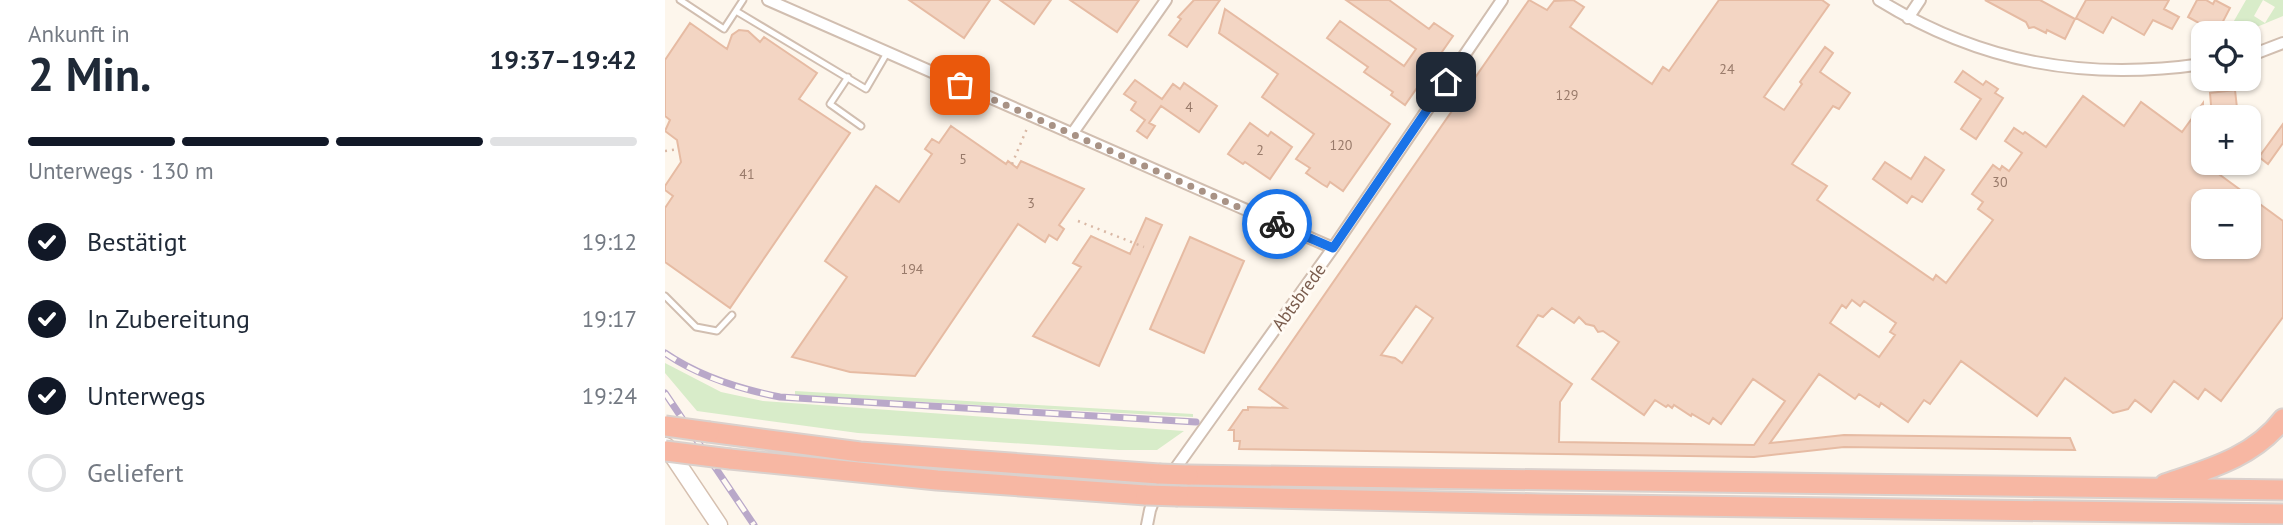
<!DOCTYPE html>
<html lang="de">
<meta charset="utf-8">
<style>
:root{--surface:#fff;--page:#f2f2f3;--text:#1f2937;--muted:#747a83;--line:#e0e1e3;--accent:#111827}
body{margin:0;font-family:"PT Sans",sans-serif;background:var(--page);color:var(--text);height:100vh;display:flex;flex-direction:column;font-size:26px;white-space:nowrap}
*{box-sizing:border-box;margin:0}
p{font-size:23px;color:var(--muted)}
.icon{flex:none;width:38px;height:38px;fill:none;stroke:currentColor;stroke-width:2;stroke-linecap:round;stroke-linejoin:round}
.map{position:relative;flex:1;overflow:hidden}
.details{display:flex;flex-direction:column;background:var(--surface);width:665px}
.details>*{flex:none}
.tools{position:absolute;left:1526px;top:21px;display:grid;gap:14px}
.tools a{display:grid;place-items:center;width:70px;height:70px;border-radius:14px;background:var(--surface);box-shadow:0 2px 5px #0004;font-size:35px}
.pin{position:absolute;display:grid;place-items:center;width:60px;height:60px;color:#fff;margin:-30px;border-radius:14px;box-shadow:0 4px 10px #0006}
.courier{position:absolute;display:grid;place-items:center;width:70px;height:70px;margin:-35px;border:5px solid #1a73e8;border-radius:50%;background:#fff;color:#222;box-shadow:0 2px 9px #0007}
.head em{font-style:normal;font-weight:700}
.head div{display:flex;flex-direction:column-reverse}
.head{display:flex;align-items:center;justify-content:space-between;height:119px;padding:0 28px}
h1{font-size:46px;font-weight:700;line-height:52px}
.bar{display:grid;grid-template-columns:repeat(4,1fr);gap:10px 7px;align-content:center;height:84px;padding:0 28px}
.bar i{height:9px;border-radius:5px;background:var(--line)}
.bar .active{background:var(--accent)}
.bar p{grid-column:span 4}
ol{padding:0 28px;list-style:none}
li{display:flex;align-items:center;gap:21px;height:77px}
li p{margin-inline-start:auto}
li .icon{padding:7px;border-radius:50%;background:var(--accent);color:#fff;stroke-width:4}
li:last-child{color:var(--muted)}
li i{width:38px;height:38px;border:4px solid var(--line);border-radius:50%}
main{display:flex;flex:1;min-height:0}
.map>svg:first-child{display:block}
.green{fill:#d8ecc9}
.building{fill:#f3d5c3;stroke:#e6bba3;stroke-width:2;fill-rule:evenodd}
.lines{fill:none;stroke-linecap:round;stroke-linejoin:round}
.lane-casing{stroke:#d1beb0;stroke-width:9}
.street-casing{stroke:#d1beb0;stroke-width:14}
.secondary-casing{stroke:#d6c0b0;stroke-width:19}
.highway-casing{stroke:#dad1cd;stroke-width:23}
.path{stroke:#d9b8a5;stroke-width:2.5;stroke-dasharray:2 5;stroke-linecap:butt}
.lane{stroke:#fff;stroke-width:5}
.street{stroke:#fff;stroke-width:10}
.secondary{stroke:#fff;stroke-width:16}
.highway{stroke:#f7b7a3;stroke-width:19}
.rail-casing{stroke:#b9a8c9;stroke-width:7}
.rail{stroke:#fffaf3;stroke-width:4.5;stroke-dasharray:13;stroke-linecap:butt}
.highway-bridge-casing{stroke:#dad1cd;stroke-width:23;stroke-linecap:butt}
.highway-bridge{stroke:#f7b7a3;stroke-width:19}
.done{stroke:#a89285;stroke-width:7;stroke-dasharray:0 12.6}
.route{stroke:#1a73e8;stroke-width:9}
.labels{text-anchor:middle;stroke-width:6;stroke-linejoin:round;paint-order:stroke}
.number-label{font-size:14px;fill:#987a6a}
.street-label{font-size:18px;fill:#7a5c4d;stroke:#fffaf3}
</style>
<main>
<section class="details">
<div class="head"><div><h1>2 Min.</h1><p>Ankunft in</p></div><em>19:37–19:42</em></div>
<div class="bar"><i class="active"></i><i class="active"></i><i class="active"></i><i></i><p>Unterwegs · 130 m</p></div>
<ol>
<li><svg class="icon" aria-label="check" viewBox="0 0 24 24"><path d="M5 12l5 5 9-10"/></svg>Bestätigt<p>19:12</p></li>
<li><svg class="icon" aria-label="check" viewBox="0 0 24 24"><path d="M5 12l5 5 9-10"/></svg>In Zubereitung<p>19:17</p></li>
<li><svg class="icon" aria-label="check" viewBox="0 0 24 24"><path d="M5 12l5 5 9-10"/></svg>Unterwegs<p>19:24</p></li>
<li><i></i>Geliefert</li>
</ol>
</section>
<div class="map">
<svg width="1618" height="525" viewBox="0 0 1618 525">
<rect width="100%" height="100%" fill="#fdf6ec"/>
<!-- green -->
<path class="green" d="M 1581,0 L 1598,0 L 1589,16 L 1600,23 L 1610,7 L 1598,0 L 1618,0 L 1618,16 C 1601,23 1581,33 1562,33 Z
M 0,363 L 56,392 L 98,401 L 519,431 L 492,450 L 454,450 L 193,433 L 32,411 L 0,373 Z
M 130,391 L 528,414 L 528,417 L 130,395 Z"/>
<!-- building -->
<path class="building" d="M 244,0 L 325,0 L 299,38 Z
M 335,0 L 386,0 L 369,24 Z
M 405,0 L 474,0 L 452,32 Z
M 529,0 L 555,0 L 522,47 L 504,35 L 516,19 L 513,17 Z
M 681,0 L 724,0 L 764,29 L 769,23 L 788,36 L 740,105 L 726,95 L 728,92 L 699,72 L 703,67 L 662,38 L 675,21 L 739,66 L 751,49 Z
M 864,0 L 882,10 L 889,1 L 908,0 L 919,7 L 905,27 L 987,84 L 998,67 L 1004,71 L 1054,0 L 1157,0 L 1164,5 L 1099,97 L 1119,110 L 1137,84 L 1135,82 L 1160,47 L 1168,53 L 1155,72 L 1185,93 L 1174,109 L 1168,106 L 1127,164 L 1162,186 L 1152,200 L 1268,280 L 1271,275 L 1281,283 L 1328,220 L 1313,209 L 1318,202 L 1307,194 L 1328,165 L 1335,170 L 1337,166 L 1344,171 L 1357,153 L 1340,141 L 1349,128 L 1358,134 L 1360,132 L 1381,147 L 1418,96 L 1459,126 L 1476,102 L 1517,132 L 1538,103 L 1538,163 L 1557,163 L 1551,172 L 1618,221 L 1618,317 L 1556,401 L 1540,389 L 1533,399 L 1509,381 L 1486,412 L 1470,400 L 1463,409 L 1448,413 L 1400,378 L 1372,416 L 1296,361 L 1265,404 L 1259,400 L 1243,422 L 1216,403 L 1214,407 L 1194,394 L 1190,399 L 1154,374 L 1105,443 L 1179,435 L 1405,438 L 1410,450 L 1179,447 L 1089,457 L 574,449 L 575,441 L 569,441 L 569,430 L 564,430 L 578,410 L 583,410 L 583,407 L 621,408 L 594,389 ZM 1538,201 L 1584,201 L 1584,247 L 1538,247 ZM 1187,300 L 1195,306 L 1199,301 L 1231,323 L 1225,332 L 1230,335 L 1214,357 L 1165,323 L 1177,305 L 1181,308 ZM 751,306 L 768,318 L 737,363 L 730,358 L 716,355 ZM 887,308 L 909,323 L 914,317 L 921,324 L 929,326 L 933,332 L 938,331 L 954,342 L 927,379 L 979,415 L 990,400 L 1001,407 L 1003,405 L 1007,408 L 1009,405 L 1026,416 L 1027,414 L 1044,424 L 1048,418 L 1056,424 L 1088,379 L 1120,401 L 1089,445 L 894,442 L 895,402 L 907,384 L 852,346 L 873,315 L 878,317 Z
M 1320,0 L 1375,0 L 1410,19 L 1400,39 L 1382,30 L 1381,33 L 1369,27 L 1364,28 L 1361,22 Z
M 1421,0 L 1504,0 L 1499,9 L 1514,17 L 1507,29 L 1488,20 L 1479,35 L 1447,17 L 1438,33 L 1411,18 Z
M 1532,0 L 1541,0 L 1548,4 L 1550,0 L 1565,8 L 1552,33 L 1523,17 Z
M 560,9 L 725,124 L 678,191 L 665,182 L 662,187 L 657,184 L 641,173 L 645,168 L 631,159 L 649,134 L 597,97 L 613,74 L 554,33 Z
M 25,23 L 62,49 L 67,35 L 74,30 L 83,31 L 95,42 L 99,37 L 152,73 L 134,99 L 185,133 L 65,308 L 0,262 L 0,208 L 8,196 L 0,190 L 0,186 L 16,162 L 12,140 L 0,131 L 5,120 L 0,116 L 0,60 Z
M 1298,71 L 1318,85 L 1321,81 L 1333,89 L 1330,93 L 1338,98 L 1311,139 L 1296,129 L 1316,99 L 1290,82 Z
M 470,80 L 497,99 L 508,84 L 515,89 L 519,83 L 552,106 L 534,132 L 496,106 L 484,123 L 490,126 L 482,138 L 472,131 L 480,120 L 466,110 L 471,102 L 459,94 Z
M 1570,90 L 1573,117 L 1547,117 L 1545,93 Z
M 585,123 L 603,136 L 606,132 L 627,147 L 605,179 L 580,162 L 578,164 L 563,154 Z
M 1618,124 L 1618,143 L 1603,164 L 1594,157 Z
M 286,126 L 341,164 L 343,161 L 352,168 L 356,161 L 419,189 L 394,225 L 399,229 L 392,240 L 384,235 L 380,242 L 353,224 L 250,376 L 185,372 L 127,357 L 182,277 L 160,261 L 211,186 L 234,202 L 267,154 L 260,149 L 267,139 L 274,143 Z
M 1260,157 L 1279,170 L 1257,202 L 1247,196 L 1242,203 L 1208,179 L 1220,162 L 1246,179 Z
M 481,218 L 497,225 L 434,366 L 368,336 L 416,267 L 408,263 L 426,236 L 465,254 Z
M 525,237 L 579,261 L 539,353 L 485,329 Z"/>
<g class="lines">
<defs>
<path id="lane" d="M 15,0 L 59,29 L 78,0
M 71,11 L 201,89 L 222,53
M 183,77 L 165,104 L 196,126
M 0,296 L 31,327 L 52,331 L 67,315"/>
<path id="street" d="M 103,0 L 668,248
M 1214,0 C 1316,63 1420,81 1538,64
M 1243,18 L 1255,0
M 1584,56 L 1618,43
M 407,134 L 501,0
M 505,476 L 668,248 L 837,0
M 482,525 L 485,510 L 491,494"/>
<path id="secondary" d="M 1,446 L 54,525"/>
<path id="highway" d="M 44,432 L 195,452 L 494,474
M 65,459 L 272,480 L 481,495
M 523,475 L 1618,490
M 1500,484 C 1544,469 1589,457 1618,419
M 513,496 L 876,504 L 1618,514"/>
</defs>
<!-- lane casing -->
<use href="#lane" class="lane-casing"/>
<!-- street casing -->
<use href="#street" class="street-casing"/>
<!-- secondary casing -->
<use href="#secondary" class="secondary-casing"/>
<!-- highway casing -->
<use href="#highway" class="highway-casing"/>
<!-- path -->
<path class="path" d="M 0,151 L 14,149
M 347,164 L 363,126
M 413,221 L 479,247"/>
<!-- lane -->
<use href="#lane" class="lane"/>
<!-- street -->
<use href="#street" class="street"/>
<!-- secondary -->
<use href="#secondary" class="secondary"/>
<!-- highway -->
<use href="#highway" class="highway"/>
<defs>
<path id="rail" d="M 0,353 C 35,377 74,389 115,397 L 531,422
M 0,393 L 89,525"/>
</defs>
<!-- rail casing -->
<use href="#rail" class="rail-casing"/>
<!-- rail -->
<use href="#rail" class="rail"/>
<defs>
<path id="highway-bridge" d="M 0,426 L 44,432
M 0,451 L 65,459
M 494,474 L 523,475
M 481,495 L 513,496"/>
</defs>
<!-- highway-bridge casing -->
<use href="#highway-bridge" class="highway-bridge-casing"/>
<!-- highway-bridge -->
<use href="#highway-bridge" class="highway-bridge"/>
</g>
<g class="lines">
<!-- done -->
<path class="done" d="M 295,85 L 612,224"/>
<!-- route -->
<path class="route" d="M 612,224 L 668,248 L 781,82"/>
</g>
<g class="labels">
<!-- number labels -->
<g class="number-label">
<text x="1062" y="74">24</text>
<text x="902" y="100">129</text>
<text x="524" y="112">4</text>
<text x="676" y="150">120</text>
<text x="595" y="155">2</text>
<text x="298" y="164">5</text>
<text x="82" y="179">41</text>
<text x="1335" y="187">30</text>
<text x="366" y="208">3</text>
<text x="247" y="274">194</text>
</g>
<!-- street labels -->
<g class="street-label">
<text transform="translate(634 297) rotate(-54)" y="6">Abtsbrede</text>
</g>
</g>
</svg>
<div class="tools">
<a><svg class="icon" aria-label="locate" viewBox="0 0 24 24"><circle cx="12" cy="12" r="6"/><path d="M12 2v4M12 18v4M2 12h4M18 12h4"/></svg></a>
<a>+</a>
<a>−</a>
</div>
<div class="pin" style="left:295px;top:85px;background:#ea580c"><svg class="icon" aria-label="bag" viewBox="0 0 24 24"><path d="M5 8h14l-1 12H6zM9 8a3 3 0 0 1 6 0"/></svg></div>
<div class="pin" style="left:781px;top:82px;background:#1f2937"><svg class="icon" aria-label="home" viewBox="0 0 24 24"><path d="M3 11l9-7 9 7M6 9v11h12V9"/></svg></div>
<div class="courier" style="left:612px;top:224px"><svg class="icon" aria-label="bike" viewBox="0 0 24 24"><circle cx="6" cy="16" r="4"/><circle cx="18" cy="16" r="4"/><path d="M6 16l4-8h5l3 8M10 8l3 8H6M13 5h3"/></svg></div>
</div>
</main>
